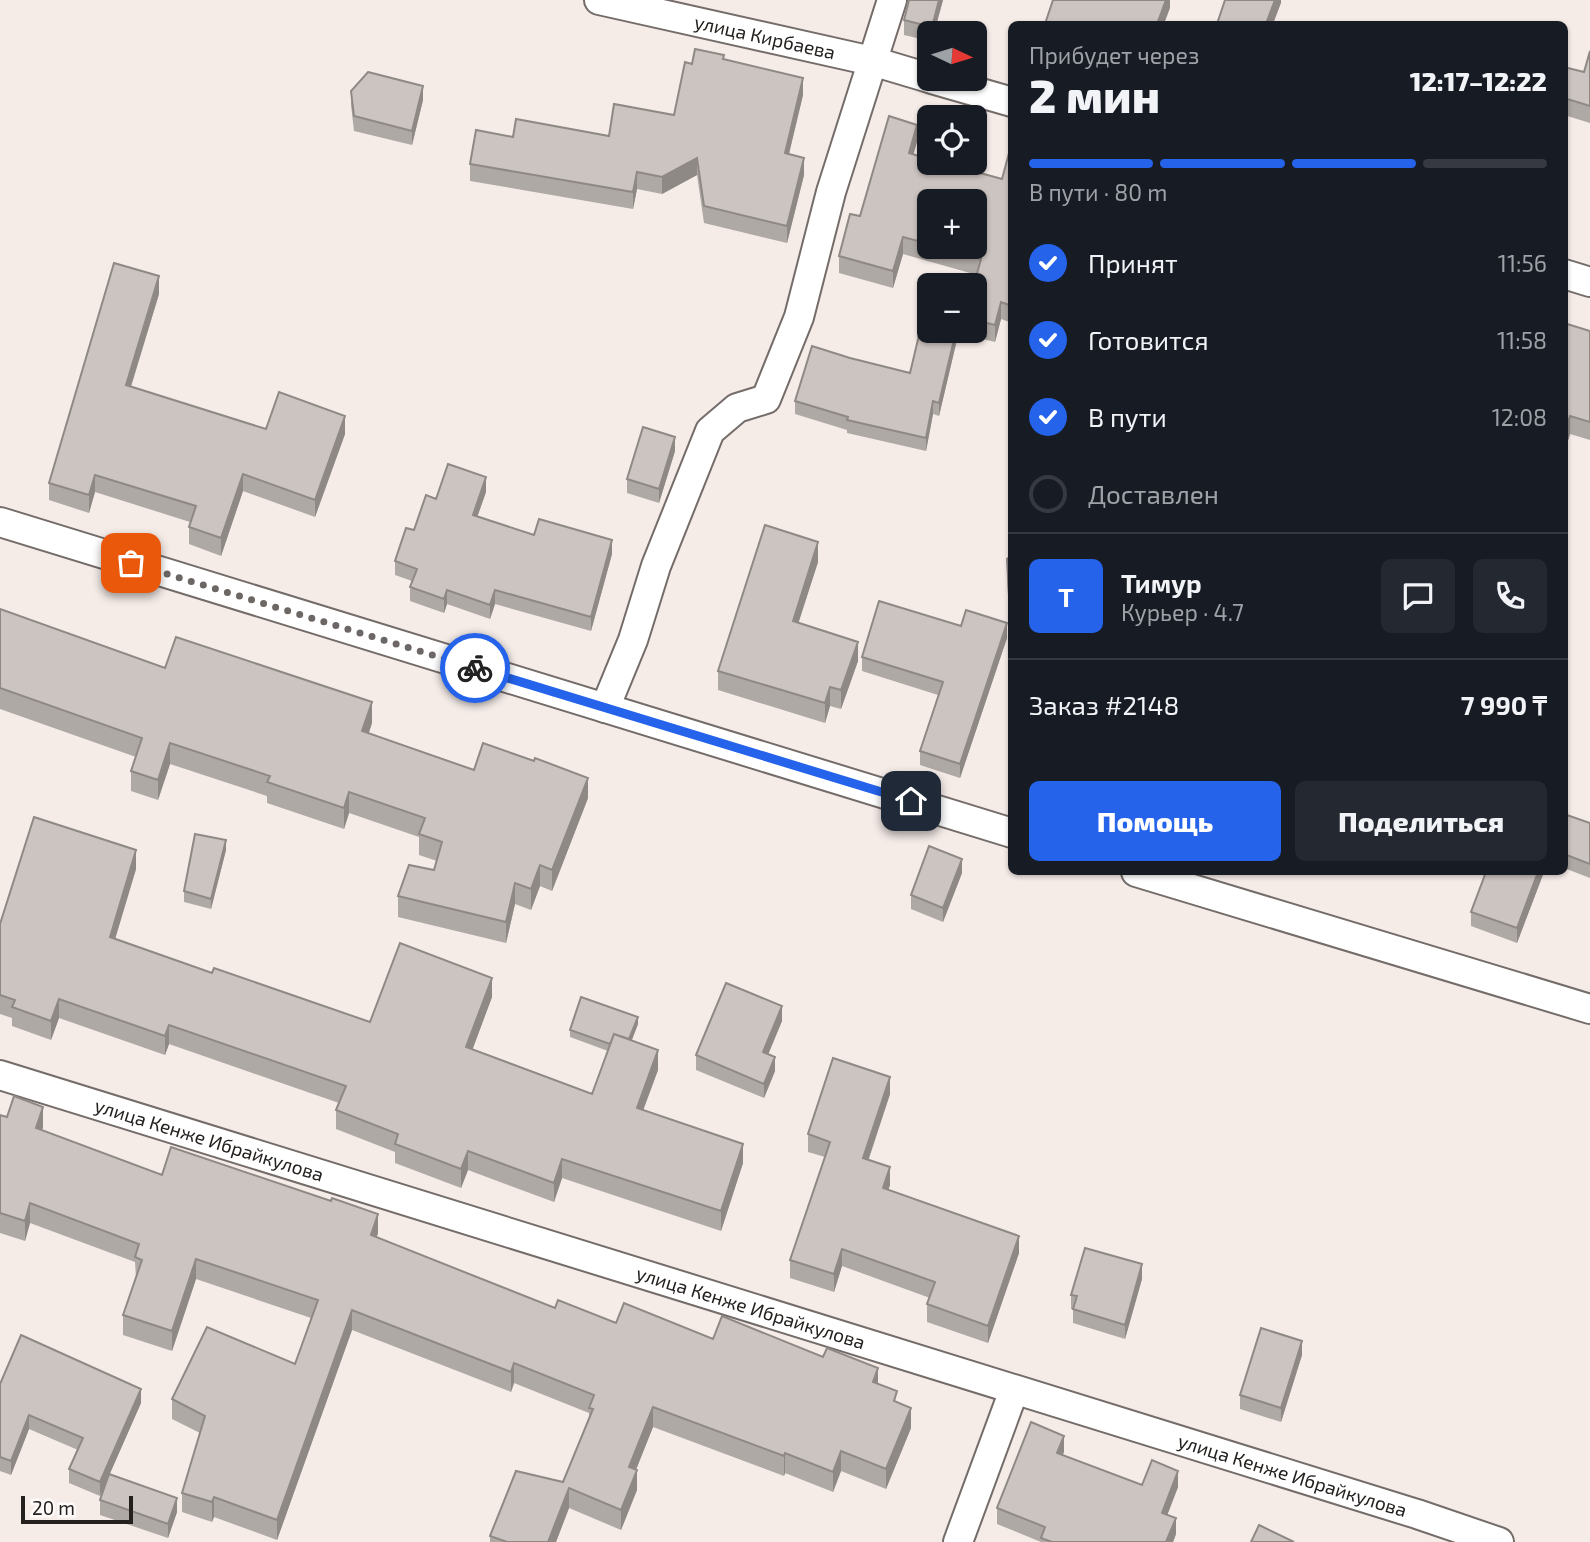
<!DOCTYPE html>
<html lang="ru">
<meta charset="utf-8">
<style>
:root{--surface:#171b24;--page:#242831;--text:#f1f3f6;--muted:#9ea1a6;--line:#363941;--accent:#2563eb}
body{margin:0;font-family:"Exo 2",sans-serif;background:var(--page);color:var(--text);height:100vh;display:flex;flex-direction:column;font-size:26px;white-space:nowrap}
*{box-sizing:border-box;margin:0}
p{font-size:23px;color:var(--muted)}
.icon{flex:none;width:38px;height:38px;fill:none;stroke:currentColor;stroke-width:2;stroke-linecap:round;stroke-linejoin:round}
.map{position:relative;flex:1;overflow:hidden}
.drawer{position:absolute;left:1008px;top:21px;width:560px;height:854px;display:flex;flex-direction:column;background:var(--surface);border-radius:10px;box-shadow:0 2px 5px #0004}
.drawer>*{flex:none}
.needle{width:46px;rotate:94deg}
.controls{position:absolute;left:917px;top:21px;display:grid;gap:14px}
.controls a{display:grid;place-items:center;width:70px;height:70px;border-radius:10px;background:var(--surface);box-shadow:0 2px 5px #0004;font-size:35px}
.scale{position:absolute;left:21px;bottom:18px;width:112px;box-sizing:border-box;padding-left:7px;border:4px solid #23201e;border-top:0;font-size:19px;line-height:24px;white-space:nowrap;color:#23201e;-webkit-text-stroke:5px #fefaf9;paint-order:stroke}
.pin{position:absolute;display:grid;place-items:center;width:60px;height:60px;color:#fff;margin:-30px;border-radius:14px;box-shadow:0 4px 10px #0006}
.courier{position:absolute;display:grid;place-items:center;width:70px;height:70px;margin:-35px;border:5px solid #2563eb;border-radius:50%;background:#fff;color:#222;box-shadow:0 2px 9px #0007}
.head em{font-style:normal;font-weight:800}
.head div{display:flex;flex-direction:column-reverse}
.head{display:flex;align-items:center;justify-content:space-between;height:119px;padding:0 21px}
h1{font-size:46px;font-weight:800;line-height:52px}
.bar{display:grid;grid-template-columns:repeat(4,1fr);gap:10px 7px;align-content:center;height:84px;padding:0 21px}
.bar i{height:9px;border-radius:5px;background:var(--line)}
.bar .current{background:var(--accent)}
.bar p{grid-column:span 4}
.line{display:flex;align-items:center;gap:18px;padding:0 21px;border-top:2px solid var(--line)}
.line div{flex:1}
.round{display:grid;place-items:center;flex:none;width:74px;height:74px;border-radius:10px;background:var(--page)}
ol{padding:0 21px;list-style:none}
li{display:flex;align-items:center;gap:21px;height:77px}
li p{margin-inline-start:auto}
li .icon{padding:7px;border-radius:50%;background:var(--accent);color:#fff;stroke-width:4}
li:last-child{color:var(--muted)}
li i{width:38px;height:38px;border:4px solid var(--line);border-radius:50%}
.cta{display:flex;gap:14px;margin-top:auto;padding:14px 21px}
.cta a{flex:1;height:80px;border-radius:10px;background:var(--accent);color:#fff;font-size:28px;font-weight:800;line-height:80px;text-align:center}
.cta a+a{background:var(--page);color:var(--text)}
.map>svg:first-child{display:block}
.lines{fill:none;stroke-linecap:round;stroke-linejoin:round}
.street-casing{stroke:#746c69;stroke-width:32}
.street{stroke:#fff;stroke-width:28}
.wall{fill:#afa9a5;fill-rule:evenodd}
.shaded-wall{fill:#8f8986}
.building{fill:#ccc4c0;stroke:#8f8986;stroke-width:2}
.done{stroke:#6c6765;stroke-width:7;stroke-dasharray:0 12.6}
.route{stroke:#2563eb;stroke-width:9}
.labels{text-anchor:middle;stroke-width:6;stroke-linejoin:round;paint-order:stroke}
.street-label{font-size:19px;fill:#23201e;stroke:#fefaf9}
</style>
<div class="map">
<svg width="1590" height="1542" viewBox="0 0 1590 1542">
<rect width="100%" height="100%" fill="#f5ece8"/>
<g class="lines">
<defs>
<g id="street">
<path id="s1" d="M 599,0 L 872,61 L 929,78"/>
<path d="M 932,79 L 1012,102"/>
<path d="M 1564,274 L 1590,282"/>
<path d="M 0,522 L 1012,833"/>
<path d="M 605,708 L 633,640 L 656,566 L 710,431 L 737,408 L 766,399 L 799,317 L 831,192 L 892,0"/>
<path d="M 1136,872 L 1590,1009"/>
<path id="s2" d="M 0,1075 L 1417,1514 L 1499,1542"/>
<path d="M 958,1542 L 1014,1390"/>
</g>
</defs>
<!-- street casing -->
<use href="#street" class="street-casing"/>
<!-- street -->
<use href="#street" class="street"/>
</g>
<!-- wall -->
<path class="wall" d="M 943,0 L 934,33 L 929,33 L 929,41 L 904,35 L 904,20 Z
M 1590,51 L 1590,123 L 1564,115 L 1564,67 L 1584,72 Z
M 724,59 L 803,95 L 789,154 L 804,175 L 787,243 L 704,223 L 697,175 L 662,194 L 637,189 L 633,209 L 470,181 L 470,164 L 513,137 L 609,136 L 674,115 L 692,64 Z
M 351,91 L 423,100 L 412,145 L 354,131 L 351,105 Z
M 917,142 L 913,154 L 1002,179 L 1012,154 L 1012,323 L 1001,319 L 995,342 L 966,335 L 966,331 L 975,331 L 975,285 L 977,275 L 903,254 L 893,288 L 839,273 L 839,256 L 860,216 ZM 929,201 L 975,247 L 929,247 Z
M 159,294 L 131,387 L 266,429 L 345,434 L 315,517 L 243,491 L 221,556 L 189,544 L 189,527 L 190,522 L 95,492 L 89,513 L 49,500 L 49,483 Z
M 1564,323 L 1590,331 L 1590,440 L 1570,434 L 1564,454 Z
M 959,331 L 939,416 L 933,414 L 926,451 L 847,433 L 847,430 L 795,414 L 795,401 L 850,358 L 910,373 Z
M 675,451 L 659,503 L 627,493 L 627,479 Z
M 486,492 L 477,517 L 534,535 L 612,554 L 591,631 L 495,604 L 490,619 L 447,604 L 444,613 L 410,601 L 410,587 L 412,581 L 395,575 L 395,561 L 436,499 Z
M 1012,555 L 1012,612 L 1009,612 L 1007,576 L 1007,559 Z
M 818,562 L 798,623 L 858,661 L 841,709 L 830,706 L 825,723 L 718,690 L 718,671 Z
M 0,609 L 165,668 L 372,723 L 369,733 L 474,770 L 588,798 L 552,891 L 540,886 L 531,910 L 515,904 L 506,943 L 398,917 L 398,896 L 434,870 L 437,861 L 419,855 L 419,837 L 349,813 L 344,829 L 267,803 L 267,796 L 170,764 L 158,800 L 131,791 L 131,771 L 136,757 L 0,709 Z
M 961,626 L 1007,638 L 960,778 L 920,765 L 920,751 L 938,695 L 862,671 L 862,657 Z
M 1564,814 L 1590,823 L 1590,878 L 1564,868 Z
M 226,850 L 211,909 L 184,902 L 184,891 Z
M 136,869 L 115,939 L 212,973 L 370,1022 L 492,997 L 472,1050 L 592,1094 L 608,1051 L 570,1037 L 570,1030 L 638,1024 L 632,1040 L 658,1070 L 643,1110 L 743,1163 L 721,1231 L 562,1178 L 554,1202 L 468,1170 L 461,1188 L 395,1163 L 395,1152 L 336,1129 L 336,1110 L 339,1103 L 169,1044 L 165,1055 L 59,1018 L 51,1040 L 12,1026 L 12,1018 L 0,1014 L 0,924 Z
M 1544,872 L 1517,943 L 1471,926 L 1471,912 Z
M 962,873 L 943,922 L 911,909 L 911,895 Z
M 782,1021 L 768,1054 L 775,1071 L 764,1098 L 696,1070 L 696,1055 Z
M 890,1094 L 869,1159 L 890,1185 L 888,1190 L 1019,1253 L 988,1343 L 927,1322 L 927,1304 L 930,1298 L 842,1266 L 834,1292 L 790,1278 L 790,1260 L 825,1157 L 808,1152 L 808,1134 Z
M 0,1115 L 43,1127 L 42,1130 L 162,1175 L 378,1233 L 376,1238 L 555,1308 L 616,1323 L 713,1339 L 878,1384 L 897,1402 L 911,1428 L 886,1489 L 841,1471 L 833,1492 L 785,1473 L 784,1476 L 653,1427 L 636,1470 L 637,1490 L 621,1530 L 569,1508 L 556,1542 L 490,1542 L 490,1536 L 563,1482 L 589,1418 L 589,1413 L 514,1383 L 511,1392 L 352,1330 L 277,1540 L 214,1517 L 212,1522 L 182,1512 L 182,1493 L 200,1433 L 172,1419 L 172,1399 L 295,1364 L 311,1318 L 196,1279 L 172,1351 L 123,1335 L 123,1315 L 136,1278 L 135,1262 L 30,1223 L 25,1241 L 0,1233 Z
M 1142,1279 L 1125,1339 L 1073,1323 L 1073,1309 L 1071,1309 L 1071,1295 Z
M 1302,1355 L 1281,1422 L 1240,1409 L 1240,1395 Z
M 0,1384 L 141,1403 L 100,1496 L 69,1483 L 69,1469 L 78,1450 L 29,1429 L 11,1475 L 0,1471 Z
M 1064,1452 L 1062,1455 L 1142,1485 L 1178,1487 L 1167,1515 L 1176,1534 L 1173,1542 L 1041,1542 L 997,1524 L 997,1508 Z
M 100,1500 L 177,1512 L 168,1538 L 100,1515 Z"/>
<!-- shaded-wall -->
<path class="shaded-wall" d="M 939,0 L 943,0 L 934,33 L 932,33 L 932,27 Z
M 1166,0 L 1170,0 L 1170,8 L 1164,24 L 1157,24 Z
M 1275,0 L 1281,0 L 1281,3 L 1273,24 L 1267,21 Z
M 803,78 L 803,95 L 785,170 L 785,153 Z
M 423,86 L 423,100 L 412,145 L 412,131 Z
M 917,125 L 917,142 L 909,170 L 909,153 Z
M 697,158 L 697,175 L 662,194 L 662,177 Z
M 804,158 L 804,175 L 787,243 L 787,226 Z
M 637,172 L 637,189 L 633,209 L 633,192 Z
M 903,237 L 903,254 L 893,288 L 893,271 Z
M 159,276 L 159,294 L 126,402 L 126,385 Z
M 1001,302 L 1001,319 L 995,342 L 995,325 Z
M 956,331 L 959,331 L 939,416 L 939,403 Z
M 933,401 L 933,414 L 926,451 L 926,438 Z
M 345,416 L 345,434 L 315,517 L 315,500 Z
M 1570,416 L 1570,434 L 1564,454 L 1564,435 Z
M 675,437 L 675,451 L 659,503 L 659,489 Z
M 243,474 L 243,491 L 221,556 L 221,538 Z
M 95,475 L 95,492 L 89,513 L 89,495 Z
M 486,477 L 486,492 L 473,529 L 473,515 Z
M 612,540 L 612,554 L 591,631 L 591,617 Z
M 818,542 L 818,562 L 793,640 L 793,621 Z
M 447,590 L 447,604 L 444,613 L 444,599 Z
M 495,590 L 495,604 L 490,619 L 490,605 Z
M 1007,623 L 1007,638 L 960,778 L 960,764 Z
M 858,642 L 858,661 L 841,709 L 841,690 Z
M 830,687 L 830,706 L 825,723 L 825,703 Z
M 372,702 L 372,723 L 362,752 L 362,731 Z
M 170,743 L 170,764 L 158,800 L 158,780 Z
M 588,778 L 588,798 L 552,891 L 552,870 Z
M 349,792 L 349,813 L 344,829 L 344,808 Z
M 226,840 L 226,850 L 211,909 L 211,899 Z
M 136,850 L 136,869 L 110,956 L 110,937 Z
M 962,859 L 962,873 L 943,922 L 943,908 Z
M 540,865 L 540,886 L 531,910 L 531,889 Z
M 1538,872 L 1544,872 L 1517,943 L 1517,928 Z
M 515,883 L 515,904 L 506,943 L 506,922 Z
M 492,978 L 492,997 L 466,1067 L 466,1047 Z
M 59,999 L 59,1018 L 51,1040 L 51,1021 Z
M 782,1006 L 782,1021 L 763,1067 L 763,1052 Z
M 638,1017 L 638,1024 L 625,1057 L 625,1049 Z
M 169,1025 L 169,1044 L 165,1055 L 165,1036 Z
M 658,1050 L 658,1070 L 637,1127 L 637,1108 Z
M 775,1057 L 775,1071 L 764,1098 L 764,1084 Z
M 890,1077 L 890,1094 L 863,1175 L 863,1158 Z
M 43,1107 L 43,1127 L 36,1148 L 36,1128 Z
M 743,1144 L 743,1163 L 721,1231 L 721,1211 Z
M 468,1151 L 468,1170 L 461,1188 L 461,1169 Z
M 562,1159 L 562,1178 L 554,1202 L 554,1183 Z
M 890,1167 L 890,1185 L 883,1206 L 883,1188 Z
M 30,1203 L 30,1223 L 25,1241 L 25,1221 Z
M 378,1214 L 378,1233 L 371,1255 L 371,1235 Z
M 1019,1236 L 1019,1253 L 988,1343 L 988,1326 Z
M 842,1249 L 842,1266 L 834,1292 L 834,1274 Z
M 196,1259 L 196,1279 L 172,1351 L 172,1331 Z
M 1142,1264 L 1142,1279 L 1125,1339 L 1125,1325 Z
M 352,1310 L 352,1330 L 277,1540 L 277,1520 Z
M 1302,1341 L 1302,1355 L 1281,1422 L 1281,1408 Z
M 514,1363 L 514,1383 L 511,1392 L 511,1372 Z
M 878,1368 L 878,1388 L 873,1382 Z
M 141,1389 L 141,1403 L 100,1496 L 100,1482 Z
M 653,1407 L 653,1427 L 629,1487 L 629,1467 Z
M 911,1408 L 911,1428 L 886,1489 L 886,1469 Z
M 29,1415 L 29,1429 L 11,1475 L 11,1461 Z
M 1064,1436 L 1064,1452 L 1057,1469 L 1057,1453 Z
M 841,1451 L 841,1471 L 833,1492 L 833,1472 Z
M 785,1453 L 785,1473 L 784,1476 L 784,1456 Z
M 637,1470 L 637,1490 L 621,1530 L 621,1510 Z
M 1178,1471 L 1178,1487 L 1162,1529 L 1162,1513 Z
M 569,1488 L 569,1508 L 556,1542 L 548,1542 Z
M 214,1497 L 214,1517 L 212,1522 L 212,1502 Z
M 177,1498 L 177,1512 L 168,1538 L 168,1524 Z
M 1176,1518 L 1176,1534 L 1173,1542 L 1166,1542 Z"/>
<!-- building -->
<path class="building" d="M 909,0 L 939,0 L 932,27 L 904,20 Z
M 1053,0 L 1166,0 L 1157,24 L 1045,24 Z
M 1225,0 L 1275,0 L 1267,21 L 1278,24 L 1217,24 Z
M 695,49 L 724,55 L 723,59 L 803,78 L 785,153 L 804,158 L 787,226 L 704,206 L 697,158 L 662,177 L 637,172 L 633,192 L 470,164 L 476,130 L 513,137 L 516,119 L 609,136 L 614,104 L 674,115 L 685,62 L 692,64 Z
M 1590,51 L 1590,106 L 1564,98 L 1564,67 L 1584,72 Z
M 368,72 L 423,86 L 412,131 L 354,116 L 351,91 Z
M 889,116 L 917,125 L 909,153 L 929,159 L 929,163 L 944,163 L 1002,179 L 1009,153 L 1012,154 L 1012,306 L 1001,302 L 995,325 L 975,320 L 974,285 L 981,259 L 938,247 L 975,247 L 975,201 L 929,201 L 929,244 L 903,237 L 893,271 L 839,256 L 850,214 L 860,216 Z
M 114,263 L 159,276 L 126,385 L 266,429 L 279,392 L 345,416 L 315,500 L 243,474 L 221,538 L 189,527 L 196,506 L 95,475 L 89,495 L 49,483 Z
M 925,310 L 929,311 L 929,331 L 956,331 L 939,403 L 933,401 L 926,438 L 847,420 L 848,417 L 795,401 L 812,346 L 850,358 L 910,373 Z
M 1564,323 L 1590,331 L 1590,422 L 1570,416 L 1564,435 Z
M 643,427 L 675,437 L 659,489 L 627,479 Z
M 448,464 L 486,477 L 473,515 L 534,535 L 539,519 L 612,540 L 591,617 L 495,590 L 490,605 L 447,590 L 444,599 L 410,587 L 417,569 L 395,561 L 406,528 L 414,530 L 426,495 L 436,499 Z
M 765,525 L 818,542 L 793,621 L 858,642 L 841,690 L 830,687 L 825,703 L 718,671 Z
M 1012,555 L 1012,595 L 1009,595 L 1007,559 Z
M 879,601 L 961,626 L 966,610 L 1007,623 L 960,764 L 920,751 L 943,682 L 862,657 Z
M 0,609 L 165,668 L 176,637 L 372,702 L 362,731 L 474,770 L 483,743 L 534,761 L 535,758 L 588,778 L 552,870 L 540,865 L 531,889 L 515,883 L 506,922 L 398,896 L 409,865 L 434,870 L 442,842 L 419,834 L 425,818 L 349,792 L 344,808 L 267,782 L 270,776 L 170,743 L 158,780 L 131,771 L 142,738 L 0,688 Z
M 1564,814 L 1590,823 L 1590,864 L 1564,854 Z
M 34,817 L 136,850 L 110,937 L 212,973 L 214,968 L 370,1022 L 400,943 L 492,978 L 466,1047 L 592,1094 L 614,1034 L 658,1050 L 637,1108 L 743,1144 L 721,1211 L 562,1159 L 554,1183 L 468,1151 L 461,1169 L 395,1144 L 398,1134 L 336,1110 L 346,1086 L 169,1025 L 165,1036 L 59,999 L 51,1021 L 12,1007 L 15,1000 L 0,995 L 0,924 Z
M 195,834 L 226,840 L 211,899 L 184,891 Z
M 929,846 L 962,859 L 943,908 L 911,895 Z
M 1486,872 L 1538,872 L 1517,928 L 1471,912 Z
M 726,983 L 782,1006 L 763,1052 L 775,1057 L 764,1084 L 696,1055 Z
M 581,997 L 638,1017 L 629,1039 L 614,1034 L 610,1044 L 570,1030 Z
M 833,1058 L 890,1077 L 863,1158 L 890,1167 L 883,1188 L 1019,1236 L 988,1326 L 927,1304 L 935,1282 L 842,1249 L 834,1274 L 790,1260 L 830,1142 L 808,1134 Z
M 14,1096 L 43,1107 L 36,1128 L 162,1175 L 171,1147 L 331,1201 L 332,1198 L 378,1214 L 371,1235 L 555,1308 L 558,1300 L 616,1323 L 624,1303 L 713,1339 L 722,1316 L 823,1357 L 827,1348 L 878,1368 L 873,1382 L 897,1391 L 894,1401 L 911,1408 L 886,1469 L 841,1451 L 833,1472 L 785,1453 L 784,1456 L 653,1407 L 629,1467 L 637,1470 L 621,1510 L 569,1488 L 548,1542 L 507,1542 L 490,1536 L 516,1471 L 563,1482 L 593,1409 L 589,1408 L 594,1395 L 514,1363 L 511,1372 L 352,1310 L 277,1520 L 214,1497 L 212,1502 L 182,1493 L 205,1416 L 172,1399 L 207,1327 L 295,1364 L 318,1300 L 196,1259 L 172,1331 L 123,1315 L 142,1260 L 135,1257 L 139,1244 L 30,1203 L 25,1221 L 0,1213 L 0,1115 L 7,1117 Z
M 1085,1248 L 1142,1264 L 1125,1325 L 1073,1309 L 1077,1296 L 1071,1295 Z
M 1261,1328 L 1302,1341 L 1281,1408 L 1240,1395 Z
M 21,1335 L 141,1389 L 100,1482 L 69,1469 L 83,1438 L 29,1415 L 11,1461 L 0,1457 L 0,1384 Z
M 1031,1422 L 1064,1436 L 1057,1453 L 1142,1485 L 1152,1460 L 1178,1471 L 1162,1513 L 1176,1518 L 1166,1542 L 1052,1542 L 1041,1538 L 1045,1527 L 997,1508 Z
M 109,1474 L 177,1498 L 168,1524 L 100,1500 Z
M 1259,1525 L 1294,1542 L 1251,1542 Z"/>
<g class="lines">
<!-- done -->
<path class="done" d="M 131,563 L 475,668"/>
<!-- route -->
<path class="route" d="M 475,668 L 911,801"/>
</g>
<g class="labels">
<!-- street labels -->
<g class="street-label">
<text dy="7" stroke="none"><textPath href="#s1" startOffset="170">улица Кирбаева</textPath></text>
<text dy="7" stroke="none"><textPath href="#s2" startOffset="219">улица Кенже Ибрайкулова</textPath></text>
<text dy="7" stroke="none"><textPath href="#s2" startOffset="786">улица Кенже Ибрайкулова</textPath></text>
<text dy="7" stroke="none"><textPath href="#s2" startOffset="1353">улица Кенже Ибрайкулова</textPath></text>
</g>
</g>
</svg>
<div class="controls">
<a><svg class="needle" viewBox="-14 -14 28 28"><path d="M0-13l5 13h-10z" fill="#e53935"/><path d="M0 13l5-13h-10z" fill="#9ea1a6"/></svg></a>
<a><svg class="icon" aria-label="locate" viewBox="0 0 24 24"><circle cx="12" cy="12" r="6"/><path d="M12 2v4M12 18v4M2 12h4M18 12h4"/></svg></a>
<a>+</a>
<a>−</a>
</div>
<div class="scale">20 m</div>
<div class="pin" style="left:131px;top:563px;background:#ea580c"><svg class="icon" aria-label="bag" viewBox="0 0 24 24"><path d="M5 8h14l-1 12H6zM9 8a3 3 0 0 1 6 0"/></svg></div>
<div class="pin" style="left:911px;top:801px;background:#1f2937"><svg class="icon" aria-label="home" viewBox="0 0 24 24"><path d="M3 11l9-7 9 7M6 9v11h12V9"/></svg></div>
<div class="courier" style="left:475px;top:668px"><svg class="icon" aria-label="bike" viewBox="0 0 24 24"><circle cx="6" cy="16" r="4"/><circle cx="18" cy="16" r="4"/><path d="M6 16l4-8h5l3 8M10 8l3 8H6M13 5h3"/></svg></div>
<section class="drawer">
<div class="head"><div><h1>2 мин</h1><p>Прибудет через</p></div><em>12:17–12:22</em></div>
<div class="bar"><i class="current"></i><i class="current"></i><i class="current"></i><i></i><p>В пути · 80 m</p></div>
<ol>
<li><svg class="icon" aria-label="check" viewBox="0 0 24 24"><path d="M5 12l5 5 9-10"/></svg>Принят<p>11:56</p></li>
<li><svg class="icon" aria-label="check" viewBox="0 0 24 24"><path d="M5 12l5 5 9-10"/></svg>Готовится<p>11:58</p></li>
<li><svg class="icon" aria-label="check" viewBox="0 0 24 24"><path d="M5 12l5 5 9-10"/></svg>В пути<p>12:08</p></li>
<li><i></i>Доставлен</li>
</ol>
<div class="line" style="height:126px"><b class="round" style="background:var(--accent);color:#fff">Т</b><div><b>Тимур</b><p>Курьер · 4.7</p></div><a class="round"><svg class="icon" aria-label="chat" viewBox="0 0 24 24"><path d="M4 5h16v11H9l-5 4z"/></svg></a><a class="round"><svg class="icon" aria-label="phone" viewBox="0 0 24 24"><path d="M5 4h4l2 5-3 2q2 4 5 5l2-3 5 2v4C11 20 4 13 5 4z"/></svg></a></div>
<div class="line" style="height:91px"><div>Заказ #2148</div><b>7 990 ₸</b></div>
<div class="cta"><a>Помощь</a><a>Поделиться</a></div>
</section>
</div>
